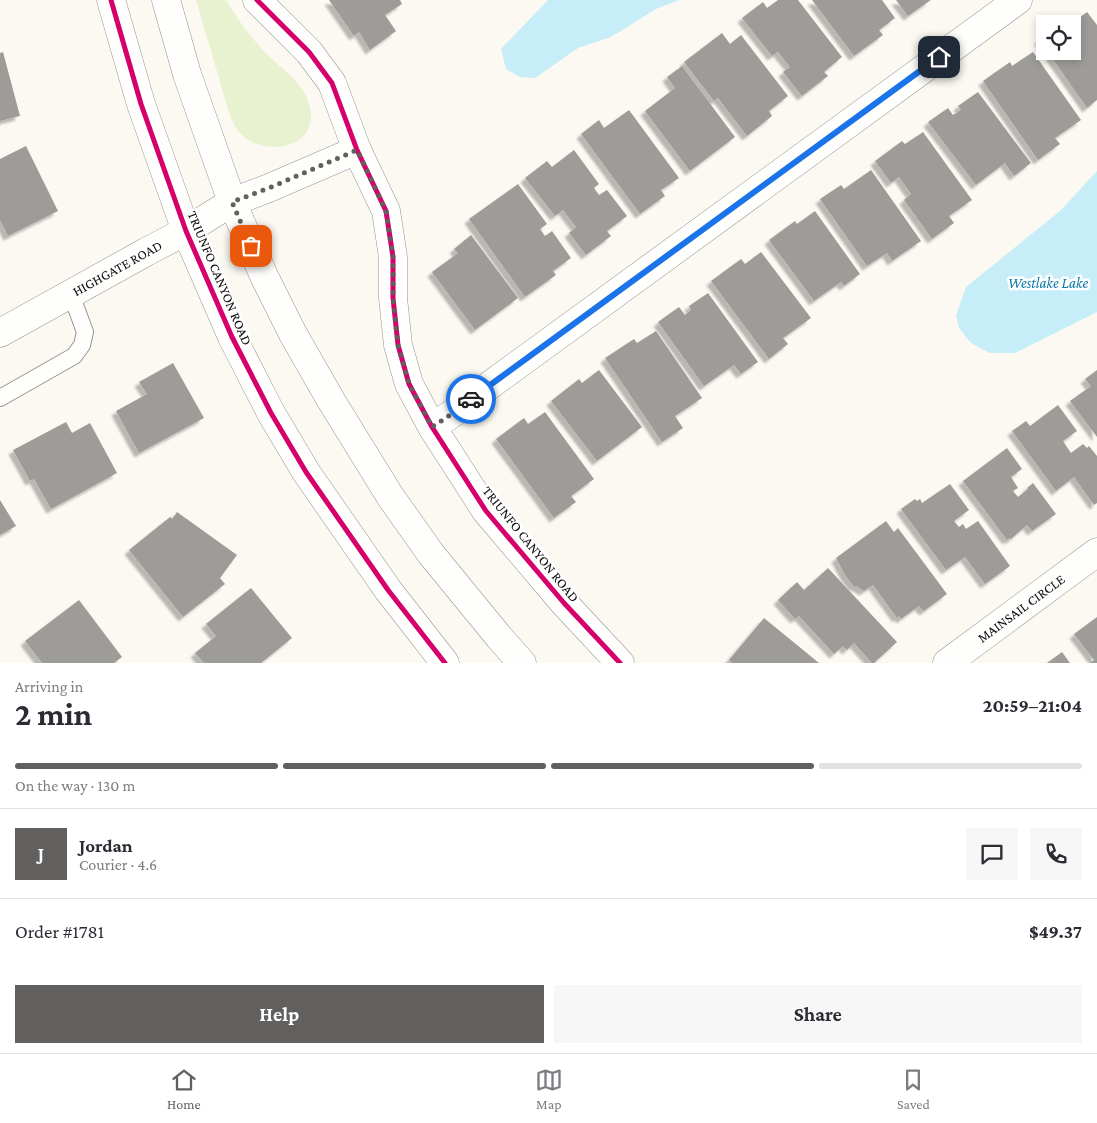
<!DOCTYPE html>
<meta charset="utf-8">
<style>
:root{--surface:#fff;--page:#f7f7f7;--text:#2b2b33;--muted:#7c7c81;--line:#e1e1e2;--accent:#61605e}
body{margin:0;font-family:"Crimson Pro",serif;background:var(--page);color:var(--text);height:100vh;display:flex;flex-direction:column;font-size:19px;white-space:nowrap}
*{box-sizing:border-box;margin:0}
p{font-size:16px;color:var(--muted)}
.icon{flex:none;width:28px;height:28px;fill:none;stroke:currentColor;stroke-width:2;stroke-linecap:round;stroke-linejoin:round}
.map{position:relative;height:663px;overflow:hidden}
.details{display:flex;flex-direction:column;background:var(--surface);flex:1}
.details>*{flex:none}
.buttons{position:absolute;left:1036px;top:15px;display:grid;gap:10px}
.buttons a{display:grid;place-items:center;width:45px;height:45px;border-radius:0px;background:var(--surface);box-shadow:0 2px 8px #0003;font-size:25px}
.pin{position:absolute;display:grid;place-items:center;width:42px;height:42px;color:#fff;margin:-21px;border-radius:10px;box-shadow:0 2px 8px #0006}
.courier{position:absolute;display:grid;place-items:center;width:50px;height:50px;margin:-25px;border:4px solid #1a73e8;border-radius:50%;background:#fff;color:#222;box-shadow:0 1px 6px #0007}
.headline em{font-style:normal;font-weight:700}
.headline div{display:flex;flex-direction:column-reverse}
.headline{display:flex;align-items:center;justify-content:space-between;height:85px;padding:0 15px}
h1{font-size:32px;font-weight:700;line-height:38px}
.bar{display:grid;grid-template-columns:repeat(4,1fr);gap:8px 5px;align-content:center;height:60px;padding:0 15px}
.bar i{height:6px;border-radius:4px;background:var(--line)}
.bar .active{background:var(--accent)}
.bar p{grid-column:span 4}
.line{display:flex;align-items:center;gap:12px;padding:0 15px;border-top:1px solid var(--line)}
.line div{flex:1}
.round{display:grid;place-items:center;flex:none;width:52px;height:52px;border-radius:0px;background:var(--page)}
.button{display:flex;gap:10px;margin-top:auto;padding:10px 15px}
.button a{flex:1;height:58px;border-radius:0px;background:var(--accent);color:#fff;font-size:20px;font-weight:700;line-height:58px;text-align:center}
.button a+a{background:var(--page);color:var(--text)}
.tabs{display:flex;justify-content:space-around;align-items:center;height:70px;border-top:1px solid var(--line);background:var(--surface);font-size:14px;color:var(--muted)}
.tabs a{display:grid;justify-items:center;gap:2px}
.tabs .active{color:var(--accent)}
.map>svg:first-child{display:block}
.green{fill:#e8f2d0}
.water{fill:#c6edf8}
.building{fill:#9e9c98;filter:url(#shadow)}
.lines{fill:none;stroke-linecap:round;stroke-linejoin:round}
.service-casing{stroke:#959491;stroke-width:18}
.minor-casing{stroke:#959491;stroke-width:29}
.tertiary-casing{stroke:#959491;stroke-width:29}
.service{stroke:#fefefd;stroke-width:16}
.minor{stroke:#fefefd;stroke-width:28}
.tertiary{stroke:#fefefd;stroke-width:28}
.cycleway-casing{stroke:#fff;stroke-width:8}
.cycleway{stroke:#d6006c;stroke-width:5}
.done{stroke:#61605e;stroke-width:5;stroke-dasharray:0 9}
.route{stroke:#1a73e8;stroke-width:6}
.labels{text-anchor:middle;stroke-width:5;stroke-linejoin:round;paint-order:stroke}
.street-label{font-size:14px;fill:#0e0e0e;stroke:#fff}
.water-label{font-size:15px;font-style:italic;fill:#0f79a8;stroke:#fff}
</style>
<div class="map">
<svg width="1097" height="663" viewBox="0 0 1097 663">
<defs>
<filter id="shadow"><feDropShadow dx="-4.5" dy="4.5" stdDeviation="1" flood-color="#0004"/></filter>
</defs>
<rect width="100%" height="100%" fill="#fbf9f2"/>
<!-- green -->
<path class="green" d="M 196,0 L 226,0 C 236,17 248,34 262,49 C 280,69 309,84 311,114 C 311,120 310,126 307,132 C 292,152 259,151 242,135 C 234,128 231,118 228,109 Z"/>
<!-- water -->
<path class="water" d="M 548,0 L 679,0 L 656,9 L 611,37 L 578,48 L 535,78 L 520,77 L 506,69 L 501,49 Z
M 1097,171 L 1097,312 L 1015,353 L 990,353 L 971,343 L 959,328 L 956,316 L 966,287 L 1060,211 Z"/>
<!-- building -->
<path class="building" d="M 329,0 L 400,0 L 402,4 L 385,15 L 396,31 L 370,50 L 359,32 L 354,36 Z
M 778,0 L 798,0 L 842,57 L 824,72 L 828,76 L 802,96 L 783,72 L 790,67 L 778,52 L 772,56 L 742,18 L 763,2 L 767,8 Z
M 812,0 L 882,0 L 895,18 L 879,30 L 883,35 L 854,56 Z
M 896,0 L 931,0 L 908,16 Z
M 1087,12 L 1097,25 L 1097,100 L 1087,108 L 1047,51 L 1072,51 L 1072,23 Z
M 722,33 L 730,44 L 741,35 L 788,96 L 769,111 L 772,116 L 747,136 L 718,98 L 714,101 L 684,62 Z
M 1045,35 L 1045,49 L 1039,40 Z
M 3,52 L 20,116 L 0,121 L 0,53 Z
M 1033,52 L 1081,120 L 1055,138 L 1060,144 L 1038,160 L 983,81 L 1010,62 L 1012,66 Z
M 682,66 L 735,137 L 690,171 L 645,111 L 675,88 L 667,77 Z
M 978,92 L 1031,163 L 1014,176 L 1005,163 L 976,185 L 928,122 L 948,108 L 953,115 L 961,110 L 958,106 Z
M 629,110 L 679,178 L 661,190 L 665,196 L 640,214 L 581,134 L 599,120 L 604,128 Z
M 923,132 L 972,200 L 949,216 L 954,223 L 932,239 L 904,200 L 911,194 L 899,177 L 891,183 L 875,161 L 902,141 L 905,144 Z
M 26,146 L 58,211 L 8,236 L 0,220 L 0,159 Z
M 574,150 L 599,184 L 594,188 L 599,195 L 607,190 L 627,216 L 607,231 L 611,236 L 586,255 L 569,233 L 576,227 L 563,210 L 555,216 L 525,178 L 547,161 L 552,167 Z
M 871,170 L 921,241 L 892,261 L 887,253 L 867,266 L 820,199 L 841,185 L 844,189 Z
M 518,184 L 547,224 L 540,229 L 545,236 L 552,231 L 571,258 L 553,271 L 556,275 L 525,297 L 469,219 Z
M 815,211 L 860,274 L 844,286 L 841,282 L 814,301 L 769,240 L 795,221 L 797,224 Z
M 471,235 L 518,298 L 475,330 L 432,272 L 458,253 L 454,249 Z
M 761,252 L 811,318 L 783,338 L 788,344 L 769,359 L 711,281 L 741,259 L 745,264 Z
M 708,293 L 758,362 L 741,374 L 734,365 L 704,386 L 658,322 L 679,307 L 685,315 L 691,310 L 689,306 Z
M 656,331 L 702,398 L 675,416 L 683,428 L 662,442 L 605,358 L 634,339 L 637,343 Z
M 173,363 L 204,418 L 139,453 L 116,411 L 147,394 L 139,382 Z
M 599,370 L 642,427 L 597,461 L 551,401 L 579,379 L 582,383 Z
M 1097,370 L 1097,437 L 1070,401 L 1091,386 L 1085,379 Z
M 1058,405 L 1077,431 L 1063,441 L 1071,453 L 1083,444 L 1087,448 L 1089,446 L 1097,456 L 1097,503 L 1094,505 L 1074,477 L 1056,491 L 1012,431 L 1026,421 L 1030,426 Z
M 545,412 L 594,479 L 571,496 L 576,502 L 554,518 L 496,439 L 524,418 L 528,424 Z
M 66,422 L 72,433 L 90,423 L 117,473 L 51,509 L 34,479 L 30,481 L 13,450 Z
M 1007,448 L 1022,469 L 1011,477 L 1018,488 L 1013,491 L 1018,497 L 1028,489 L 1027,488 L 1033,483 L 1056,514 L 1032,531 L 1027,525 L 1011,539 L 1010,538 L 1007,540 L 963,481 Z
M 950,484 L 969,510 L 954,521 L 959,527 L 963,524 L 966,529 L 978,521 L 1010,566 L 985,584 L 965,557 L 946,570 L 901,509 L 915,499 L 917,501 L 920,499 L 922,503 Z
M 0,500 L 16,526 L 0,535 Z
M 177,512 L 237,555 L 220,578 L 225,584 L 183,617 L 129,550 L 170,517 L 172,519 Z
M 886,521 L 894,532 L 898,528 L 947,594 L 924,611 L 919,606 L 901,619 L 899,616 L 897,618 L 873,585 L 864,591 L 856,586 L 854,587 L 845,575 L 836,558 Z
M 828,568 L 897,642 L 874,663 L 872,663 L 854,643 L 847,650 L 843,646 L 834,654 L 799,616 L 795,619 L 778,600 L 797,582 L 804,590 Z
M 251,588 L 292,638 L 261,663 L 204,663 L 195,653 L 216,636 L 206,624 Z
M 79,600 L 122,657 L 114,663 L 42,663 L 25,641 Z
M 1097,617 L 1097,663 L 1090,663 L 1094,660 L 1074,634 Z
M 764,618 L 819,663 L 732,663 L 729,660 Z
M 1062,652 L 1070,663 L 1047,663 Z"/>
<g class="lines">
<defs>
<path id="service" d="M 0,398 L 74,356 L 82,345 L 85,332 L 71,294"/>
<g id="minor">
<path d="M 257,0 L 309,52 L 332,83 L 357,150 L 386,211 L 393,257 L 393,298 L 398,345 L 409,384 L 432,427 L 486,511 L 564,603 L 620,663"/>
<path id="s1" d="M 0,333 L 146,252 L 186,231 L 232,202 L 269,188 L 357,150"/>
<path d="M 432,427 L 462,407 L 468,401 L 1018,0"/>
<path id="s2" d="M 947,663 L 1097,552"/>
</g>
<path id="tertiary" d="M 111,0 L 141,104 L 186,231 L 232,337 L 271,413 L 306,472 L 388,590 L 445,663
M 166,0 L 187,74 L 232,202 L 264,276 L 293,334 L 332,402 L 390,496 L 431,554 L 499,637 L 522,663"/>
</defs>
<!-- service casing -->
<use href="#service" class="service-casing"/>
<!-- minor casing -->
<use href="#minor" class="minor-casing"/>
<!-- tertiary casing -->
<use href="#tertiary" class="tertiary-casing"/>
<!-- service -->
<use href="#service" class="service"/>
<!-- minor -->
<use href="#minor" class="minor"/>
<!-- tertiary -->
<use href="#tertiary" class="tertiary"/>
<defs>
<path id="cycleway" d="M 111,0 L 141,104 L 186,231 L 232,337 L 271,413 L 306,472 L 388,590 L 445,663
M 257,0 L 309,52 L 332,83 L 357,150 L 386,211 L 393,257 L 393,298 L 398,345 L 409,384 L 432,427 L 486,511 L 564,603 L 620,663"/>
</defs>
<!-- cycleway casing -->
<use href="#cycleway" class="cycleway-casing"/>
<!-- cycleway -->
<use href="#cycleway" class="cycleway"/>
</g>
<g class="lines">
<!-- done -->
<path class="done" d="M 251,246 L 232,202 L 269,188 L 357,150 L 386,211 L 393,257 L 393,298 L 398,345 L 409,384 L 432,427 L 462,407 L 471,399"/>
<!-- route -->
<path class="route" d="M 471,399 L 939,57"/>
</g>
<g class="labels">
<!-- street labels -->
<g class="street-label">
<text dy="5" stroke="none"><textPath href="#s1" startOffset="134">HIGHGATE ROAD</textPath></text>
<text transform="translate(220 278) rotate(67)" y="5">TRIUNFO CANYON ROAD</text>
<text transform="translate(531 544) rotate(51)" y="5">TRIUNFO CANYON ROAD</text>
<text dy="5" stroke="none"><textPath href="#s2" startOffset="92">MAINSAIL CIRCLE</textPath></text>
</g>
<!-- water labels -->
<g class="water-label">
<text x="1048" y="288">Westlake Lake</text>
</g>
</g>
</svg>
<div class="buttons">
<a><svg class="icon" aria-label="locate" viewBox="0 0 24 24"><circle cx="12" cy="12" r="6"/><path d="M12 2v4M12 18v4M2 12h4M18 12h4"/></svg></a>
</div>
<div class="pin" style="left:251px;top:246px;background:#ea580c"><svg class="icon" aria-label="bag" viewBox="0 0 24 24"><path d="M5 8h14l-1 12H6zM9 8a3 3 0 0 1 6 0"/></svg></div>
<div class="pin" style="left:939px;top:57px;background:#1f2937"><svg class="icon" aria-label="home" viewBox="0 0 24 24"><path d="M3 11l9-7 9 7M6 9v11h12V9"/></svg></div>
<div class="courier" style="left:471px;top:399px"><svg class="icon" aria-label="car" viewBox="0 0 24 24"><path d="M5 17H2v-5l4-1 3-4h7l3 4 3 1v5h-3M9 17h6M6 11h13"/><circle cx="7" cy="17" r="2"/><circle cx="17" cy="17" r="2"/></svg></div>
</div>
<section class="details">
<div class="headline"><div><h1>2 min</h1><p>Arriving in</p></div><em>20:59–21:04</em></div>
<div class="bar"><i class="active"></i><i class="active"></i><i class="active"></i><i></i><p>On the way · 130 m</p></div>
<div class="line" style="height:90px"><b class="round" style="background:var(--accent);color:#fff">J</b><div><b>Jordan</b><p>Courier · 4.6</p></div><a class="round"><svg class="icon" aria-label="chat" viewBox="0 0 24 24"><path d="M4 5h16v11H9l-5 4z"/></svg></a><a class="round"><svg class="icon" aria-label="phone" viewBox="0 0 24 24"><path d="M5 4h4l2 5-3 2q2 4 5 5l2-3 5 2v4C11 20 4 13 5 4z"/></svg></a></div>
<div class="line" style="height:65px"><div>Order #1781</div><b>$49.37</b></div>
<div class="button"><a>Help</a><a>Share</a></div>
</section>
<nav class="tabs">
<a class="active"><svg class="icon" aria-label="home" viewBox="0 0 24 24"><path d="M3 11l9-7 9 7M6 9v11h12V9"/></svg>Home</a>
<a><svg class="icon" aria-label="map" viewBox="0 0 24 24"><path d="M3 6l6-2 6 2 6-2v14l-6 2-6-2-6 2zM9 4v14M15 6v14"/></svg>Map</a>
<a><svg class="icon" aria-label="saved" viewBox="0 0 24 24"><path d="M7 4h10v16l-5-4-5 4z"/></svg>Saved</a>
</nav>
